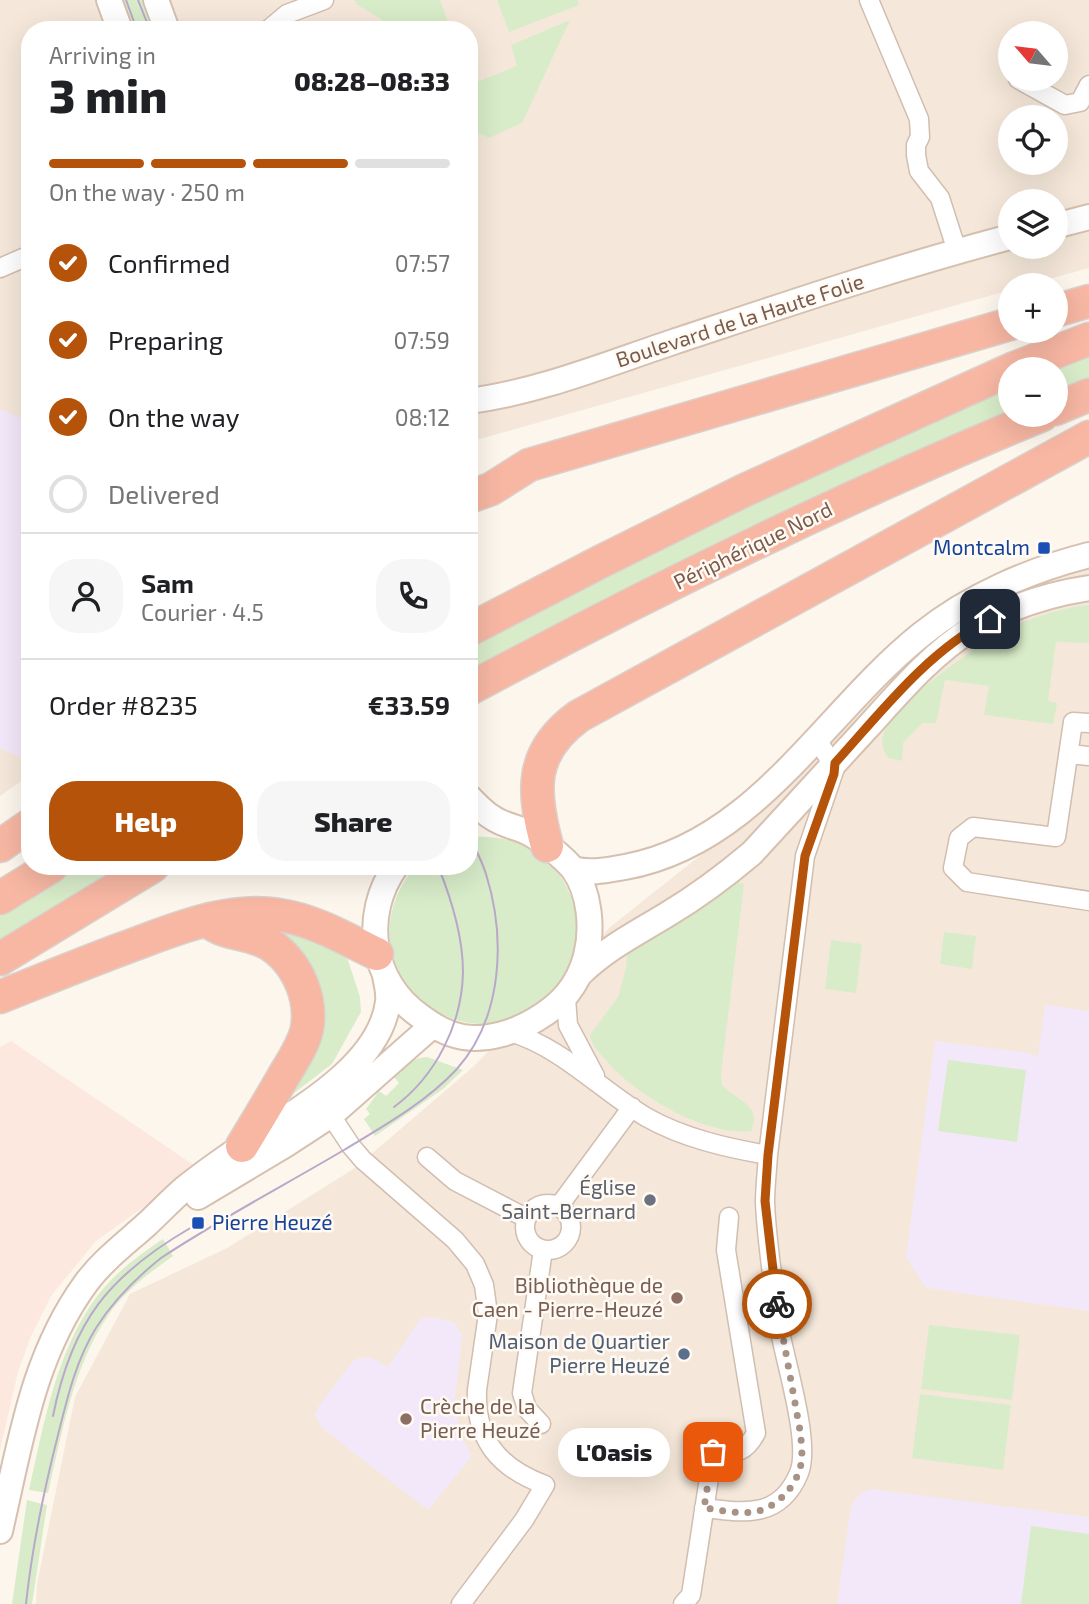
<!DOCTYPE html>
<meta charset="utf-8">
<style>
:root{--surface:#fff;--page:#f6f6f6;--text:#202124;--muted:#757577;--line:#e0e0e0;--accent:#b45309}
body{margin:0;font-family:"Exo 2",sans-serif;background:var(--page);color:var(--text);height:100vh;display:flex;flex-direction:column;font-size:26px;white-space:nowrap}
*{box-sizing:border-box;margin:0}
p{font-size:23px;color:var(--muted)}
.icon{flex:none;width:38px;height:38px;fill:none;stroke:currentColor;stroke-width:2;stroke-linecap:round;stroke-linejoin:round}
.map{position:relative;flex:1;overflow:hidden}
.side{position:absolute;left:21px;top:21px;width:457px;height:854px;display:flex;flex-direction:column;background:var(--surface);border-radius:28px;box-shadow:0 7px 28px #0002}
.side>*{flex:none}
.needle{width:46px;rotate:298deg}
.buttons{position:absolute;left:998px;top:21px;display:grid;gap:14px}
.buttons a{display:grid;place-items:center;width:70px;height:70px;border-radius:50%;background:var(--surface);box-shadow:0 7px 28px #0002;font-size:35px}
.pin{position:absolute;display:grid;place-items:center;width:60px;height:60px;color:#fff;margin:-30px;border-radius:14px;box-shadow:0 4px 10px #0006}
.courier{position:absolute;display:grid;place-items:center;width:70px;height:70px;margin:-35px;border:5px solid #b45309;border-radius:50%;background:#fff;color:#222;box-shadow:0 2px 9px #0007}
.bubble{position:absolute;height:49px;border-radius:24px;background:var(--surface);box-shadow:0 7px 28px #0002;font-size:23px;font-weight:800;line-height:49px;text-align:center}
.head em{font-style:normal;font-weight:800}
.head div{display:flex;flex-direction:column-reverse}
.head{display:flex;align-items:center;justify-content:space-between;height:119px;padding:0 28px}
h1{font-size:46px;font-weight:800;line-height:52px}
.bar{display:grid;grid-template-columns:repeat(4,1fr);gap:10px 7px;align-content:center;height:84px;padding:0 28px}
.bar i{height:9px;border-radius:5px;background:var(--line)}
.bar .on{background:var(--accent)}
.bar p{grid-column:span 4}
.line{display:flex;align-items:center;gap:18px;padding:0 28px;border-top:2px solid var(--line)}
.line div{flex:1}
.round{display:grid;place-items:center;flex:none;width:74px;height:74px;border-radius:28px;background:var(--page)}
ol{padding:0 28px;list-style:none}
li{display:flex;align-items:center;gap:21px;height:77px}
li p{margin-inline-start:auto}
li .icon{padding:7px;border-radius:50%;background:var(--accent);color:#fff;stroke-width:4}
li:last-child{color:var(--muted)}
li i{width:38px;height:38px;border:4px solid var(--line);border-radius:50%}
.cta{display:flex;gap:14px;margin-top:auto;padding:14px 28px}
.cta a{flex:1;height:80px;border-radius:28px;background:var(--accent);color:#fff;font-size:28px;font-weight:800;line-height:80px;text-align:center}
.cta a+a{background:var(--page);color:var(--text)}
.map>svg:first-child{display:block}
.residential{fill:#f5e8da;fill-rule:evenodd}
.commercial{fill:#fde8e0}
.education{fill:#f3e8fa}
.green{fill:#d8ecc9}
.lines{fill:none;stroke-linecap:round;stroke-linejoin:round}
.street-casing{stroke:#d1beb0;stroke-width:21}
.secondary-casing{stroke:#d6c0b0;stroke-width:28}
.highway-casing{stroke:#dad1cd;stroke-width:35}
.street{stroke:#fff;stroke-width:18}
.secondary{stroke:#fff;stroke-width:24}
.highway{stroke:#f7b7a3;stroke-width:32}
.tram{stroke:#b9a8c9;stroke-width:2}
.done{stroke:#a89285;stroke-width:7;stroke-dasharray:0 12.6}
.route{stroke:#b45309;stroke-width:9}
.transit-dot{fill:#1a4fb4;stroke:#fffaf3;stroke-width:2.5}
.worship-dot{fill:#6b7280;stroke:#fffaf3;stroke-width:2.5}
.education-dot{fill:#8d6e63;stroke:#fffaf3;stroke-width:2.5}
.service-dot{fill:#5c6f8a;stroke:#fffaf3;stroke-width:2.5}
.labels{text-anchor:middle;stroke-width:5;stroke-linejoin:round;paint-order:stroke}
.street-label{font-size:21px;fill:#7a5c4d;stroke:#fffaf3}
.transit-label{font-size:21px;fill:#164399;stroke:#fffaf3;text-anchor:end}
.worship-label{font-size:21px;fill:#5b616d;stroke:#fffaf3;text-anchor:end}
.education-label{font-size:21px;fill:#785e54;stroke:#fffaf3;text-anchor:end}
.service-label{font-size:21px;fill:#4e5e75;stroke:#fffaf3;text-anchor:end}
</style>
<div class="map">
<svg width="1089" height="1604" viewBox="0 0 1089 1604">
<rect width="100%" height="100%" fill="#fdf6ec"/>
<!-- residential -->
<path class="residential" d="M 0,0 L 1089,0 L 1089,268 L 1027,285 L 1010,285 L 1010,290 L 469,442 L 469,30 L 30,30 L 30,775 L 0,796 ZM 1010,33 L 1055,33 L 1055,79 L 1010,79 ZM 1010,117 L 1055,117 L 1055,163 L 1010,163 ZM 1010,201 L 1055,201 L 1055,247 L 1010,247 Z
M 1089,565 L 1089,1604 L 36,1604 L 37,1584 L 75,1397 L 130,1294 L 227,1248 L 355,1168 L 473,1067 L 609,928 L 731,831 L 919,644 L 985,601 Z"/>
<!-- commercial -->
<path class="commercial" d="M 11,1041 L 198,1168 L 96,1241 L 51,1296 L 31,1336 L 18,1372 L 0,1450 L 0,1047 Z"/>
<!-- education -->
<path class="education" d="M 0,409 L 30,422 L 30,762 L 0,748 Z
M 1045,1005 L 1089,1011 L 1089,1311 L 926,1288 L 906,1257 L 935,1041 L 1029,1053 L 1038,1057 Z
M 433,1317 L 454,1322 L 462,1335 L 454,1407 L 463,1439 L 472,1456 L 428,1510 L 322,1428 L 315,1415 L 318,1407 L 353,1361 L 360,1358 L 370,1357 L 388,1367 L 420,1319 Z
M 871,1489 L 1089,1517 L 1089,1604 L 837,1604 L 851,1507 L 859,1494 Z"/>
<!-- green -->
<path class="green" d="M 117,0 L 146,0 L 157,30 L 128,30 Z
M 354,0 L 440,0 L 451,30 L 399,30 L 356,4 Z
M 497,0 L 577,0 L 579,5 L 509,32 Z
M 570,20 L 522,123 L 489,138 L 471,129 L 476,117 L 469,114 L 469,77 L 472,84 L 517,66 L 511,45 Z
M 1089,352 L 1089,383 L 1055,397 L 1055,369 L 1049,369 Z
M 1010,386 L 1010,415 L 469,675 L 469,645 L 707,522 Z
M 1089,605 L 1089,643 L 1056,642 L 1048,701 L 1057,703 L 1053,724 L 984,715 L 989,686 L 945,680 L 936,723 L 922,723 L 903,743 L 902,761 L 888,758 C 883,750 880,743 884,733 C 895,701 989,636 1021,623 C 1043,614 1066,607 1089,605 Z
M 475,837 C 507,835 540,847 559,874 C 594,924 577,986 525,1015 C 519,1018 511,1019 505,1021 C 457,1033 411,1006 394,960 C 383,928 393,891 416,866 L 469,866 L 469,838 Z
M 75,866 L 129,866 L 0,942 L 0,912 Z
M 737,882 L 744,884 L 721,1074 L 722,1085 C 739,1103 762,1104 751,1131 C 704,1136 633,1094 604,1058 C 598,1051 591,1045 590,1035 L 618,997 L 626,968 L 628,945 Z
M 269,922 L 344,948 L 360,997 L 361,1012 L 332,1064 L 277,1106 L 307,1054 Z
M 944,932 L 976,936 L 972,969 L 940,964 Z
M 831,940 L 862,944 L 856,993 L 825,989 Z
M 427,1057 L 463,1070 L 443,1089 L 375,1136 L 364,1119 L 370,1114 L 366,1109 L 379,1091 L 386,1096 L 399,1083 L 394,1077 C 404,1068 413,1057 427,1057 Z
M 948,1060 L 1026,1070 L 1017,1142 L 938,1131 Z
M 163,1239 L 173,1256 C 149,1273 126,1290 109,1314 C 73,1366 62,1433 48,1493 L 29,1490 C 44,1424 56,1350 98,1295 C 116,1272 139,1255 163,1239 Z
M 929,1325 L 1020,1335 L 1012,1400 L 921,1389 Z
M 920,1394 L 1011,1405 L 1003,1470 L 912,1458 Z
M 27,1500 L 47,1505 L 32,1604 L 12,1604 Z
M 1031,1526 L 1089,1534 L 1089,1604 L 1021,1604 Z"/>
<g class="lines">
<defs>
<path id="street" d="M 869,0 L 919,119 L 920,137 L 916,145 L 916,155 L 919,171 L 940,198 L 957,251
M 268,30 L 287,14 L 324,0
M 1018,79 L 1065,105 L 1080,102 L 1089,85
M 0,268 L 30,255
M 1089,723 L 1073,722 L 1056,837 L 973,827 L 959,838 L 953,868 L 967,882 L 1089,901
M 1069,754 L 1089,756
M 566,998 L 568,1025 L 595,1076
M 510,1032 C 563,1048 599,1089 646,1117 C 683,1138 727,1148 768,1155
M 326,1108 L 351,1146 L 363,1160 L 455,1240 L 475,1264 L 484,1285 L 488,1314 L 477,1390 C 475,1440 499,1468 545,1485 L 524,1520 L 461,1604
M 427,1157 L 455,1181 L 526,1218
M525 1227a23 23 0 1 1 46 0a23 23 0 1 1-46 0Z
M 559,1206 L 632,1107
M 541,1424 L 527,1409 L 522,1393 L 543,1250
M 704,1508 C 744,1513 780,1519 799,1473 C 811,1444 786,1365 780,1331 C 774,1289 767,1246 765,1203 C 765,1187 767,1171 768,1155 L 805,856 L 835,768 L 816,738
M 683,1604 L 691,1595 L 713,1452 C 736,1452 744,1455 756,1433 L 726,1250 L 729,1217"/>
<path id="secondary" d="M 109,0 L 120,30
M 156,0 L 167,30
M 1055,226 L 1089,217
M 469,401 C 539,392 607,364 673,342 C 785,305 896,267 1010,237
M 396,866 C 361,915 371,982 420,1016 C 434,1026 446,1034 463,1037 C 487,1041 515,1032 535,1020 C 561,1005 578,986 586,956 C 593,929 590,892 573,869 C 564,858 540,838 527,832 C 516,827 503,825 493,818 C 484,813 476,804 469,797
M 573,869 C 590,874 608,870 625,867 C 757,843 824,712 922,634 C 969,596 1030,570 1089,555
M 581,973 C 607,948 637,933 668,914 C 698,896 726,875 752,853 C 790,812 827,771 865,730 C 898,694 931,654 973,628 C 1009,607 1049,594 1089,588
M 198,1197 L 285,1145 L 331,1115 L 433,1025
M 0,1531 C 20,1445 32,1357 86,1283 C 103,1260 126,1243 147,1224 C 160,1212 172,1199 185,1188 C 206,1171 228,1156 250,1141 C 298,1110 380,1065 388,1002 C 389,993 387,985 385,976"/>
<path id="highway" d="M 1055,311 L 1089,301
M 1012,369 L 1089,339
M 1055,409 L 1089,395
M 469,497 L 491,489 L 529,465 L 1010,324
M 469,630 L 600,562 L 745,490 L 1010,370
M 469,689 C 655,589 846,496 1042,415
M 0,846 L 30,825
M 547,846 C 532,791 529,752 579,716 L 1089,437
M 0,898 L 52,866
M 211,923 C 228,936 253,932 275,948 C 299,967 312,999 307,1029 C 303,1046 292,1062 283,1077 C 270,1100 256,1123 242,1146
M 0,959 L 153,866
M 0,997 C 40,981 79,965 119,950 C 169,932 225,906 279,915 C 314,920 346,939 377,954"/>
</defs>
<!-- street casing -->
<use href="#street" class="street-casing"/>
<!-- secondary casing -->
<use href="#secondary" class="secondary-casing"/>
<!-- highway casing -->
<use href="#highway" class="highway-casing"/>
<!-- street -->
<use href="#street" class="street"/>
<!-- secondary -->
<use href="#secondary" class="secondary"/>
<!-- highway -->
<use href="#highway" class="highway"/>
<!-- tram -->
<path class="tram" d="M 126,0 L 137,30
M 138,0 L 150,30
M 394,1107 C 436,1076 462,1024 463,972 C 463,937 451,898 438,866
M 53,1416 C 72,1321 109,1275 192,1227
M 26,1604 C 32,1547 44,1490 58,1435 C 67,1399 76,1360 96,1328 C 113,1301 136,1278 161,1258 C 220,1219 283,1186 344,1150 C 382,1127 425,1103 456,1070 C 503,1018 506,938 486,874 C 482,861 475,848 469,835"/>
</g>
<g class="lines">
<!-- done -->
<path class="done" d="M 713,1452 L 704,1508 C 720,1510 737,1514 753,1512 C 776,1509 797,1486 801,1464 C 803,1455 801,1445 801,1436 L 777,1304"/>
<!-- route -->
<path class="route" d="M 777,1304 L 765,1201 L 768,1155 L 805,856 L 834,774 L 835,763 C 882,711 927,652 990,619"/>
</g>
<!-- markers -->
<g class="transit-dot">
<rect x="1037" y="541" width="14" height="14" rx="3.5"/>
<rect x="191" y="1216" width="14" height="14" rx="3.5"/>
</g>
<circle class="worship-dot" cx="650" cy="1200" r="7"/>
<g class="education-dot">
<circle cx="677" cy="1298" r="7"/>
<circle cx="406" cy="1419" r="7"/>
</g>
<circle class="service-dot" cx="684" cy="1354" r="7"/>
<g class="labels">
<!-- street labels -->
<g class="street-label">
<text transform="translate(740 321) rotate(-18)" y="7">Boulevard de la Haute Folie</text>
<text transform="translate(753 546) rotate(-26)" y="7">Périphérique Nord</text>
</g>
<!-- transit labels -->
<g class="transit-label">
<text x="1030" y="555">Montcalm</text>
<text x="212" y="1230" text-anchor="start">Pierre Heuzé</text>
</g>
<!-- worship labels -->
<g class="worship-label">
<text x="636" y="1195">Église<tspan x="636" dy="24">Saint-Bernard</tspan></text>
</g>
<!-- education labels -->
<g class="education-label">
<text x="663" y="1293">Bibliothèque de<tspan x="663" dy="24">Caen - Pierre-Heuzé</tspan></text>
<text x="420" y="1414" text-anchor="start">Crèche de la<tspan x="420" dy="24">Pierre Heuzé</tspan></text>
</g>
<!-- service labels -->
<g class="service-label">
<text x="670" y="1349">Maison de Quartier<tspan x="670" dy="24">Pierre Heuzé</tspan></text>
</g>
</g>
</svg>
<div class="buttons">
<a><svg class="needle" viewBox="-14 -14 28 28"><path d="M0-13l5 13h-10z" fill="#e53935"/><path d="M0 13l5-13h-10z" fill="#757577"/></svg></a>
<a><svg class="icon" aria-label="locate" viewBox="0 0 24 24"><circle cx="12" cy="12" r="6"/><path d="M12 2v4M12 18v4M2 12h4M18 12h4"/></svg></a>
<a><svg class="icon" aria-label="layers" viewBox="0 0 24 24"><path d="M12 4l9 5-9 5-9-5zM3 14l9 5 9-5"/></svg></a>
<a>+</a>
<a>−</a>
</div>
<div class="pin" style="left:713px;top:1452px;background:#ea580c"><svg class="icon" aria-label="bag" viewBox="0 0 24 24"><path d="M5 8h14l-1 12H6zM9 8a3 3 0 0 1 6 0"/></svg></div>
<div class="pin" style="left:990px;top:619px;background:#1f2937"><svg class="icon" aria-label="home" viewBox="0 0 24 24"><path d="M3 11l9-7 9 7M6 9v11h12V9"/></svg></div>
<div class="courier" style="left:777px;top:1304px"><svg class="icon" aria-label="bike" viewBox="0 0 24 24"><circle cx="6" cy="16" r="4"/><circle cx="18" cy="16" r="4"/><path d="M6 16l4-8h5l3 8M10 8l3 8H6M13 5h3"/></svg></div>
<div class="bubble" style="left:558px;top:1428px;width:112px">L'Oasis</div>
<section class="side">
<div class="head"><div><h1>3 min</h1><p>Arriving in</p></div><em>08:28–08:33</em></div>
<div class="bar"><i class="on"></i><i class="on"></i><i class="on"></i><i></i><p>On the way · 250 m</p></div>
<ol>
<li><svg class="icon" aria-label="check" viewBox="0 0 24 24"><path d="M5 12l5 5 9-10"/></svg>Confirmed<p>07:57</p></li>
<li><svg class="icon" aria-label="check" viewBox="0 0 24 24"><path d="M5 12l5 5 9-10"/></svg>Preparing<p>07:59</p></li>
<li><svg class="icon" aria-label="check" viewBox="0 0 24 24"><path d="M5 12l5 5 9-10"/></svg>On the way<p>08:12</p></li>
<li><i></i>Delivered</li>
</ol>
<div class="line" style="height:126px"><a class="round"><svg class="icon" aria-label="person" viewBox="0 0 24 24"><circle cx="12" cy="8" r="4"/><path d="M4 21q1-7 8-7t8 7"/></svg></a><div><b>Sam</b><p>Courier · 4.5</p></div><a class="round"><svg class="icon" aria-label="phone" viewBox="0 0 24 24"><path d="M5 4h4l2 5-3 2q2 4 5 5l2-3 5 2v4C11 20 4 13 5 4z"/></svg></a></div>
<div class="line" style="height:91px"><div>Order #8235</div><b>€33.59</b></div>
<div class="cta"><a>Help</a><a>Share</a></div>
</section>
</div>
